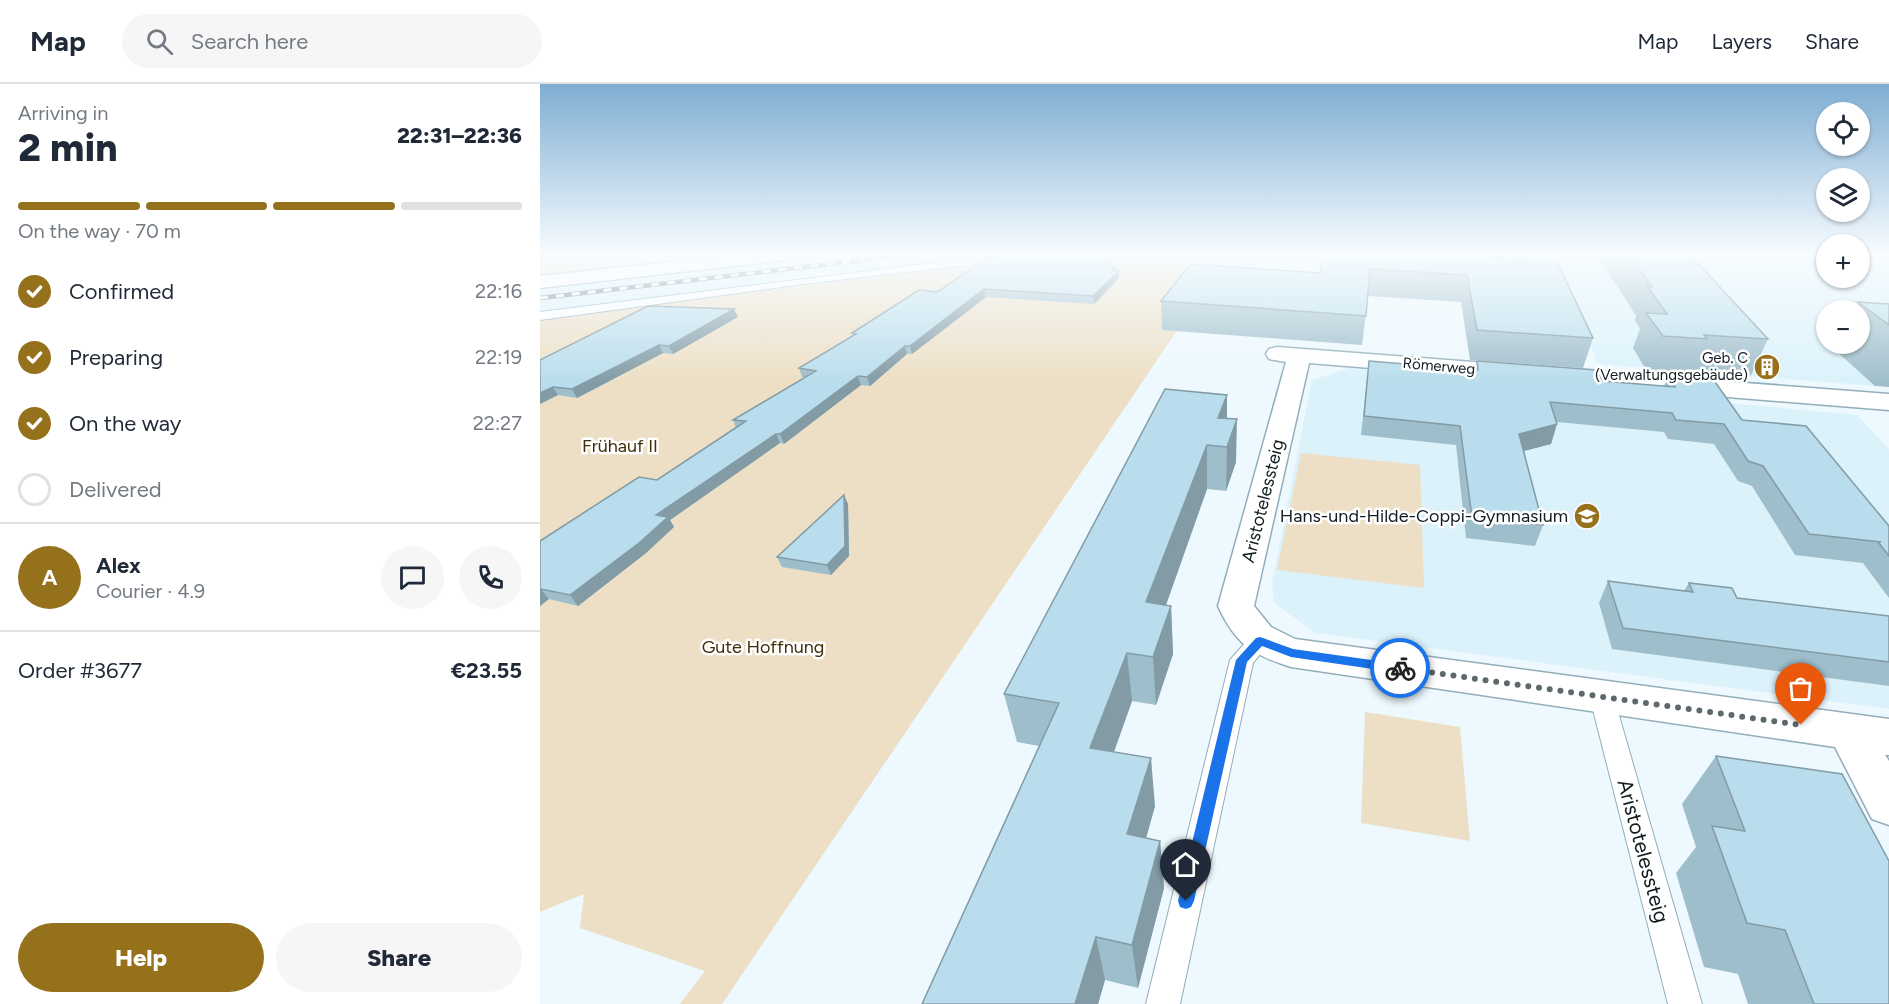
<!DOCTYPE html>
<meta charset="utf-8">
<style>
:root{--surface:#fff;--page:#f6f6f7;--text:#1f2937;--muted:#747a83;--line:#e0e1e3;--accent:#96711b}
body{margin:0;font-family:Figtree,sans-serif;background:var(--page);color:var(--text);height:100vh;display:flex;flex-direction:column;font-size:22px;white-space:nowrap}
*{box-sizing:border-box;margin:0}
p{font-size:20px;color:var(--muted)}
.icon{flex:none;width:33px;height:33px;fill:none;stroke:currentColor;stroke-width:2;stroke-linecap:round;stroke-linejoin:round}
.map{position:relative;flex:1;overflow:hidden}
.sheet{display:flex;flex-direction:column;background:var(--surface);width:540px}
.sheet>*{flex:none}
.buttons{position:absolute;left:1276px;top:18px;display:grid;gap:12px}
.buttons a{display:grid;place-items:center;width:54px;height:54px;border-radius:50%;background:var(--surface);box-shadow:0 2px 4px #0004;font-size:30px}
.pin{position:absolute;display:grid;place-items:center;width:51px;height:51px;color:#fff;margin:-62px -26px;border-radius:50% 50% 50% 0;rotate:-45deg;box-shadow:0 0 6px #0007}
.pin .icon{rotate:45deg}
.courier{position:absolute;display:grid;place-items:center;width:60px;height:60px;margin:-30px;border:4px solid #1a73e8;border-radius:50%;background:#fff;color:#222;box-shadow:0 2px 8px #0007}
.headline em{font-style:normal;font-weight:800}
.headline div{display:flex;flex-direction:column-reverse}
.headline{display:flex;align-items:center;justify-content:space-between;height:102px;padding:0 18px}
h1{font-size:39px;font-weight:800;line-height:45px}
.bar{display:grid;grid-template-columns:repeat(4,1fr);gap:9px 6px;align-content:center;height:72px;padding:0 18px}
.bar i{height:8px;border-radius:4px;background:var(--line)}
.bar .on{background:var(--accent)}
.bar p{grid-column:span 4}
.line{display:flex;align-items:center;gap:15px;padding:0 18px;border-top:2px solid var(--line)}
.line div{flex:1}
.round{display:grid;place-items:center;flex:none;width:63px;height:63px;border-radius:32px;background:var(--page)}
ol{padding:0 18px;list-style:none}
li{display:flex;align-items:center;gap:18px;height:66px}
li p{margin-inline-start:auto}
li .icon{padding:6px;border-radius:50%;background:var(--accent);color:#fff;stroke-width:4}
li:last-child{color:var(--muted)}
li i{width:33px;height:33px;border:3px solid var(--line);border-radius:50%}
.button{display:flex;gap:12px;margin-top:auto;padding:12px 18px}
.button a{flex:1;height:69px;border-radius:36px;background:var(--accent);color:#fff;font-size:24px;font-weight:800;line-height:69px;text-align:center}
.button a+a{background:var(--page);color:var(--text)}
header{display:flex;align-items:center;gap:36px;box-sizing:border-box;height:84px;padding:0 30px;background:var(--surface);border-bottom:2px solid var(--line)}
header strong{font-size:28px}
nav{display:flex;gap:33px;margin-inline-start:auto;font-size:21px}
.search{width:420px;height:54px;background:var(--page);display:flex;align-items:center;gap:15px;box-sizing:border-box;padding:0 21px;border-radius:33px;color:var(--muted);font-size:22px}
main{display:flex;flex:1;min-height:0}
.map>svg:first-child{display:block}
.built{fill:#dbf2fb;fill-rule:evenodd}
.green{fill:#eddfc5}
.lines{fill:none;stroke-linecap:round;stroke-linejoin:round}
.lane-casing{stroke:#92aeba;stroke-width:2}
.street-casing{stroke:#92aeba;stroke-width:3}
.lane{fill:#fff;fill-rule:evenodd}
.street{fill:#fff;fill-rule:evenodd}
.rail-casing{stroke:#697579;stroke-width:4.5}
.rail{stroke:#fff;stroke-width:3;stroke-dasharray:8;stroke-linecap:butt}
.wall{fill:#9fbecb}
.shaded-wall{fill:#829ba5}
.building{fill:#b9ddec;stroke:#829ba5;stroke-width:1.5}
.route{fill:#1a73e8}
.done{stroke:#5e696e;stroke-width:6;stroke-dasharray:0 10.8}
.labels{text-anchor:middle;stroke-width:5;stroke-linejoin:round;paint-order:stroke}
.far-poi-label{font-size:15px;fill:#111c20;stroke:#fff;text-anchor:end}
.far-street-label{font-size:15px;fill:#111c20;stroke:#fff}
.park-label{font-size:18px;fill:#3f2e06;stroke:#fff}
.street-label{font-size:18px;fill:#111c20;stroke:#fff}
.poi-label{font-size:18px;fill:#111c20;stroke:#fff;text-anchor:end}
.near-street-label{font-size:21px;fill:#111c20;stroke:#fff}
</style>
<header>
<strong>Map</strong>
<div class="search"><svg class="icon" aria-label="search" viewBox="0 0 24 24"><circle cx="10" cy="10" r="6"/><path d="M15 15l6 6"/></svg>Search here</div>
<nav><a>Map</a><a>Layers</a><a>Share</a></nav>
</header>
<main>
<section class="sheet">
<div class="headline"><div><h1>2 min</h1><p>Arriving in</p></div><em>22:31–22:36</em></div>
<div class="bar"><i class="on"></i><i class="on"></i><i class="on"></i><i></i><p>On the way · 70 m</p></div>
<ol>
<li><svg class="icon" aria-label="check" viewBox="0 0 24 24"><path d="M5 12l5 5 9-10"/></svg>Confirmed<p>22:16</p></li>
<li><svg class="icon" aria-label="check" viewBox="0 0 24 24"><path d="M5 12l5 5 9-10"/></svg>Preparing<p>22:19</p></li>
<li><svg class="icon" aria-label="check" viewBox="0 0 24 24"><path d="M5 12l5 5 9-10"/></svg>On the way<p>22:27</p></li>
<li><i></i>Delivered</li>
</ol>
<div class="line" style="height:108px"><b class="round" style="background:var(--accent);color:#fff">A</b><div><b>Alex</b><p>Courier · 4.9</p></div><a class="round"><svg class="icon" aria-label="chat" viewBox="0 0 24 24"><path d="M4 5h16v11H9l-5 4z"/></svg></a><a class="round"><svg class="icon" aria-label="phone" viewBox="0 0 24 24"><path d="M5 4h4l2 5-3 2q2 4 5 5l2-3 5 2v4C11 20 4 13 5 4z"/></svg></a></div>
<div class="line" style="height:78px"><div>Order #3677</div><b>€23.55</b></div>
<div class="button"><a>Help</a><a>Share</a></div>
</section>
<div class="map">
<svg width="1349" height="920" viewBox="0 0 1349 920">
<rect width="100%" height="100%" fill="#edf9fe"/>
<!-- built -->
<path class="built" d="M 71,170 L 227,170 L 56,190 Z
M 314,170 L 464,170 L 302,190 L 289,186 L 246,191 L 226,199 L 0,227 L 0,206 L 239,179 L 248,183 L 289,178 L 297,172 Z
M 965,170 L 1287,170 L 1287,194 L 1320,194 L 1320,170 L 1349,170 L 1349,303 L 1058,280 L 1047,252 L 969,183 ZM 1287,226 L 1320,226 L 1320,260 L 1287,260 Z
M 810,284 L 1317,331 L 1349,365 L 1349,625 L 776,549 L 734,519 L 732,499 L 772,296 Z"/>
<!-- green -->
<path class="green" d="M 71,170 L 56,190 L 0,196 L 0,177 Z
M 515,170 L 692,170 L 632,254 L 182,920 L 140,920 L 165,887 L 40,844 L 44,810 L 0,828 L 0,235 Z
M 761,369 L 880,381 L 884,504 L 737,486 Z
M 825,628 L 920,643 L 930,757 L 821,739 Z"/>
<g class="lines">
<defs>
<path id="lane" d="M 466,170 L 499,170 L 494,173 L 264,200 L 0,236 L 0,228 Z
M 720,549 L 728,551 L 731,557 L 713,579 L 640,920 L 606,920 L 690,576 L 712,551 Z
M 1062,604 L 1071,607 L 1074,614 L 1162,920 L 1128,920 L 1050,614 L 1053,607 Z"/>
<path id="street" d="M 205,170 L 262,170 L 254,175 L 0,204 L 0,192 Z
M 737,263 L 1349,310 L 1349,326 L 769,279 L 714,522 L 731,543 L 755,555 L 1349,635 L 1349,671 L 1345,671 L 1349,677 L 1349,741 L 1332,735 L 1295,663 L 751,583 C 712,571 695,559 678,522 L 746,278 L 729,275 L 726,270 L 729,265 Z"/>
</defs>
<!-- lane casing -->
<use href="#lane" class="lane-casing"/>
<!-- street casing -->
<use href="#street" class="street-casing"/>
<!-- lane -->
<use href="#lane" class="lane"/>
<!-- street -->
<use href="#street" class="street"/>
<defs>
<path id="rail" d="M 0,214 L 374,170"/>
</defs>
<!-- rail casing -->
<use href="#rail" class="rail-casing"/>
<!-- rail -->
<use href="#rail" class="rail"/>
</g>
<!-- wall -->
<path class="wall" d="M 1037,170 L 1149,170 L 1228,255 L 1210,293 L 1153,288 L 1151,293 L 1108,289 L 1093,264 L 1100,245 L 1095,236 L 1096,232 L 1060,175 L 1039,174 Z
M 1152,170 L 1262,170 L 1264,171 L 1260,178 Z
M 952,174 L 1053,254 L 1043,284 L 930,276 L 921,218 L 828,212 L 822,261 L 622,246 L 621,217 L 780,189 Z
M 575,184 L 575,186 L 579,187 L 579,194 L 554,220 L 446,213 L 372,270 L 367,270 L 330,302 L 321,301 L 244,360 L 240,359 L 130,436 L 134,443 L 106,469 L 38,522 L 9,515 L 0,522 L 0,457 L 117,396 L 196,344 L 193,336 L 266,293 L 262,293 L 259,284 L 313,252 L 312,249 L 397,208 Z
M 1318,218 L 1349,220 L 1349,303 L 1335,302 L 1293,264 L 1295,260 L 1320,260 L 1320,226 L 1314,226 Z
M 198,233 L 133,270 L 123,269 L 37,314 L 18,311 L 0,320 L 0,276 Z
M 829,277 L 935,286 L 937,277 L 1062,297 L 1124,302 L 1128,292 L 1202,336 L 1349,442 L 1349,514 L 1323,479 L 1255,471 L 1212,402 L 1198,397 L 1174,360 L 1128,355 L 1124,348 L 1017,338 L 1011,360 L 983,367 L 1003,441 L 995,462 L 926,454 L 916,361 L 821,351 Z
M 687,334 L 696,378 L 686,407 L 667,405 L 626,521 L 631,522 L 633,570 L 616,621 L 592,617 L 574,668 L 615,722 L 606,754 L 620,757 L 624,804 L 598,904 L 565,896 L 558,920 L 382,920 L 499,662 L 477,658 L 464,610 Z
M 308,420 L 309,472 L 291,491 L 242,483 L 237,473 Z
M 1068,497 L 1144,507 L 1149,499 L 1197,514 L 1349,532 L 1349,602 L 1072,565 L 1059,519 Z
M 1176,672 L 1349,920 L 1208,920 L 1198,890 L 1164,883 L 1136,789 L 1156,763 L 1142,720 Z"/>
<!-- shaded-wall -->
<path class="shaded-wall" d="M 0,170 L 50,170 L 0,176 Z
M 151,170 L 167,170 L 152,172 Z
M 575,184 L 576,190 L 579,187 L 579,194 L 554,220 L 553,212 Z
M 444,205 L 446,213 L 372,270 L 370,262 Z
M 194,225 L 198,233 L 133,270 L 129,262 Z
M 119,261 L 123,269 L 37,314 L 32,305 Z
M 365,262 L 367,270 L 330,302 L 327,293 Z
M 318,292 L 321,301 L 244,360 L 240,350 Z
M 13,303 L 18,311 L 0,320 L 0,309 Z
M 687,311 L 687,353 L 678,334 Z
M 697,335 L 696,378 L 686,407 L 687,363 Z
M 1017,340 L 1011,360 L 973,370 L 979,350 Z
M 236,350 L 240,359 L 130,436 L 134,443 L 106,469 L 38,522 L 30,511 L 116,431 Z
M 667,361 L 667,405 L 610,566 L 606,518 Z
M 304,411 L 308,420 L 309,472 L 291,491 L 287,481 Z
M 1,505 L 9,515 L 0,522 L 0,506 Z
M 631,522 L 633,570 L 616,621 L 613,573 Z
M 587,569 L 592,617 L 558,712 L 550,664 Z
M 611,674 L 615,722 L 594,797 L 587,750 Z
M 620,757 L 624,804 L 598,904 L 592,861 Z
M 556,853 L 565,896 L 558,920 L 535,920 Z"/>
<!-- building -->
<path class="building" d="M 477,170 L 561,170 L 575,184 L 573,186 L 579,187 L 553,212 L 444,205 L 370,262 L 365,262 L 327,293 L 318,292 L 240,350 L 236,350 L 116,431 L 128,433 L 99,459 L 30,511 L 1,505 L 0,506 L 0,457 L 99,393 L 117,396 L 206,337 L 193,336 L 276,287 L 259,284 L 316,250 L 312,249 L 379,206 L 397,208 L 449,173 Z
M 784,170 L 951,170 L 952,174 L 1017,178 L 1053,254 L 937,246 L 927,191 L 830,185 L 826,232 L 621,217 L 650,180 L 780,189 Z
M 1088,170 L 1149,170 L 1228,255 L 1164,251 L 1167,255 L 1123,252 L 1106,229 L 1127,230 L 1107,202 L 1112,203 Z
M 1318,218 L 1349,220 L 1349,241 Z
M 108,222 L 194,225 L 129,262 L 119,261 L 32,305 L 13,303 L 0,309 L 0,276 Z
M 829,277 L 938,286 L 937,277 L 1057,286 L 1062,297 L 1135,303 L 1128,292 L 1173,295 L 1202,336 L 1266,342 L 1349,442 L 1349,472 L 1338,458 L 1341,458 L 1269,450 L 1223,382 L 1208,377 L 1184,340 L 1136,336 L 1132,329 L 1010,318 L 1017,340 L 979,350 L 1003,441 L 932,433 L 920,342 L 824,332 Z
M 625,305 L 687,311 L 678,334 L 697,335 L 687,363 L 667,361 L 606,518 L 631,522 L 613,573 L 587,569 L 550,664 L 611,674 L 587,750 L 620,757 L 592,861 L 556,853 L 535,920 L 382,920 L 519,619 L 464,610 Z
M 304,411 L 305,462 L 287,481 L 237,473 Z
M 1068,497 L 1153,508 L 1149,499 L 1192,504 L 1197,514 L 1349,532 L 1349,578 L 1083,544 Z
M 1176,672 L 1302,690 L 1349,777 L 1349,920 L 1274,920 L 1245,846 L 1207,839 L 1172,742 L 1205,747 Z"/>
<!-- sky -->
<linearGradient id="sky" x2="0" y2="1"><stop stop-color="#7eadd2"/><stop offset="0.57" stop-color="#f7fcff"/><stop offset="1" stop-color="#f7fcff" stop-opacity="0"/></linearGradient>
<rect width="1349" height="299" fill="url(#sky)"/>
<!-- route -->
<path class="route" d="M 720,553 L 753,565 L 860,580 L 865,584 L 860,589 L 751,573 L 722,562 L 707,578 L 654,817 L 651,823 L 646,825 L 640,823 L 638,817 L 696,576 L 716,554 Z"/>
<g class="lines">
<!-- done -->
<path class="done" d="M 860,584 L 1261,641"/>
</g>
<!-- icons -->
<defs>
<symbol id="building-disc" viewBox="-11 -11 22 22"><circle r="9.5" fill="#96711b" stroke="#fff"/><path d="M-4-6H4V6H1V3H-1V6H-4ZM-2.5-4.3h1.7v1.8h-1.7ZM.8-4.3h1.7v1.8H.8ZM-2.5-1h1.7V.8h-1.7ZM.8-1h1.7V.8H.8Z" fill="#fff"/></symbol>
<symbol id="school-disc" viewBox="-11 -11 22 22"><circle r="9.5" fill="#96711b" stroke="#fff"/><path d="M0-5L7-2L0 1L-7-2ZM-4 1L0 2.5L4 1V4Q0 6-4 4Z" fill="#fff"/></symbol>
</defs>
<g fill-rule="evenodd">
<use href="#building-disc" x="1212" y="268" width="30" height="30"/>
<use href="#school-disc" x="1032" y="417" width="30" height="30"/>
</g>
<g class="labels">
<!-- far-poi labels -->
<g class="far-poi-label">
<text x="1208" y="279">Geb. C<tspan x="1208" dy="17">(Verwaltungsgebäude)</tspan></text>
</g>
<!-- far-street labels -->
<g class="far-street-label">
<text transform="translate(899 282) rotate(5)" y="5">Römerweg</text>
</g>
<!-- park labels -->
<g class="park-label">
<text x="80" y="368">Frühauf II</text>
<text x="223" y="569">Gute Hoffnung</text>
</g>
<!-- street labels -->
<g class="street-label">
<text transform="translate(723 417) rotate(-76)" y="6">Aristotelessteig</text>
</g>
<!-- poi labels -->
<g class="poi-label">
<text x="1028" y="438">Hans-und-Hilde-Coppi-Gymnasium</text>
</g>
<!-- near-street labels -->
<g class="near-street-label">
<text transform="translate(1103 767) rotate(75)" y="7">Aristotelessteig</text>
</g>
</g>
</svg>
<div class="buttons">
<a><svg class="icon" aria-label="locate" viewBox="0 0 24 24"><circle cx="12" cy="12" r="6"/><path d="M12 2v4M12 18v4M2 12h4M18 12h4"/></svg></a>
<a><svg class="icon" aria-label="layers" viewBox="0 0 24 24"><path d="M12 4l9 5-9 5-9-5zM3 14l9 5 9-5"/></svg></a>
<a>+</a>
<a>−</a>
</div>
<div class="pin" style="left:1261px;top:641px;background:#ea580c"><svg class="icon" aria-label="bag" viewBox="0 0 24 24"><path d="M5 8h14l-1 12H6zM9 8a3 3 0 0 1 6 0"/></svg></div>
<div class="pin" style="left:646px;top:817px;background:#1f2937"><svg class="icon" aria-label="home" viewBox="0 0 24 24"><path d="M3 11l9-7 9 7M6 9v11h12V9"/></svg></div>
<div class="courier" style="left:860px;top:584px"><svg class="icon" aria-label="bike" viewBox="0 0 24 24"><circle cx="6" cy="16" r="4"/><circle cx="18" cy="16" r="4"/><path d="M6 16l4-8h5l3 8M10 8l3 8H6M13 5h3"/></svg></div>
</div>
</main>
